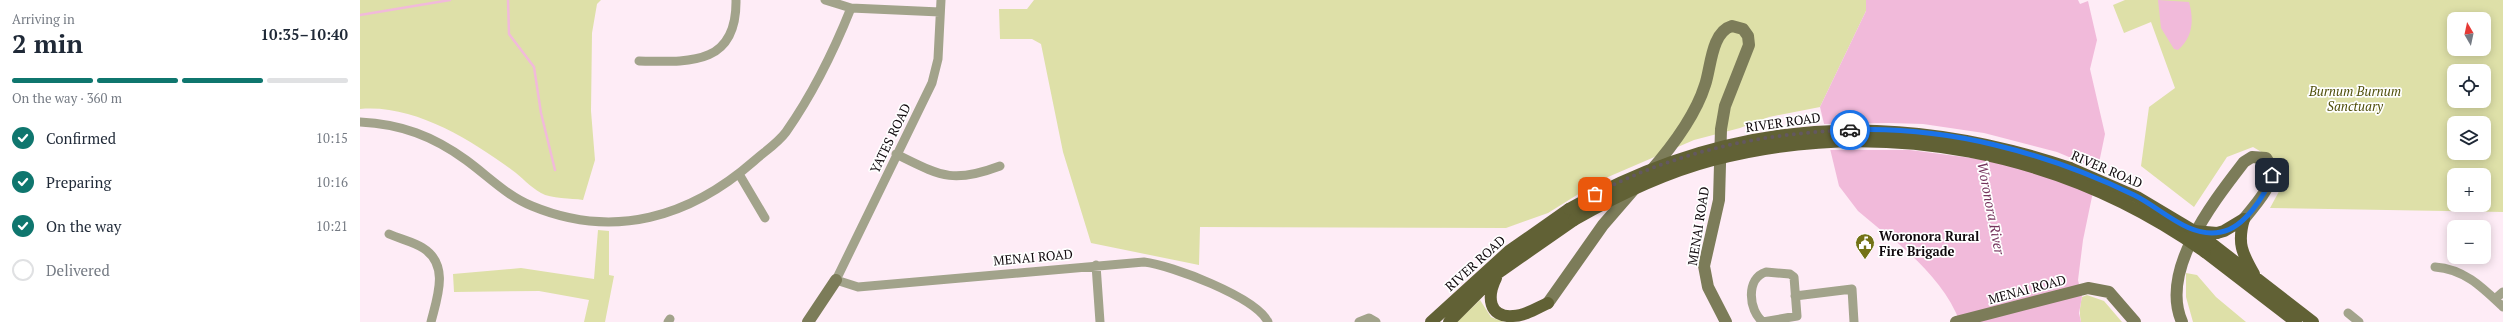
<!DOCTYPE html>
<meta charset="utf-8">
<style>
:root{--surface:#fff;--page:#f6f6f7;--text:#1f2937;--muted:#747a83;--line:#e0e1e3;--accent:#0f766e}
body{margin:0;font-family:"PT Serif",serif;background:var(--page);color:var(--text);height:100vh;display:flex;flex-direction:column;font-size:15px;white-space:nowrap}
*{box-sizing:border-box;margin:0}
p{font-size:13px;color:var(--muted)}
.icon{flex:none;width:22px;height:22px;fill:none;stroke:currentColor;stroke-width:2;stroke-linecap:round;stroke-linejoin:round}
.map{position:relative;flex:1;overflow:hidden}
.sheet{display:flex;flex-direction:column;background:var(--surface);width:360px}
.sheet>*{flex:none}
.needle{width:26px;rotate:351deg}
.tools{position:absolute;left:2087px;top:12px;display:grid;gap:8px}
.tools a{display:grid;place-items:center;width:44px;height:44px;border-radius:8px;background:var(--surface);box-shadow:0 2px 10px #0003;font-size:20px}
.pin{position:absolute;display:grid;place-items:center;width:34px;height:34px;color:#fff;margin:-17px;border-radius:8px;box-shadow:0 2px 6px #0006}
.courier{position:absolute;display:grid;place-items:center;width:40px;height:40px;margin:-20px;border:3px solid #1a73e8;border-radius:50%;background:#fff;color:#222;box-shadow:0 1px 5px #0007}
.overview em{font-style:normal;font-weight:800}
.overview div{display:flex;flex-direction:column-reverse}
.overview{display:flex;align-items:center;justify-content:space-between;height:68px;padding:0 12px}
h1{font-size:26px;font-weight:800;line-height:30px}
.bar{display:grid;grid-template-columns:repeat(4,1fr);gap:6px 4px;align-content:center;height:48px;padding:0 12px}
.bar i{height:5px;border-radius:3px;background:var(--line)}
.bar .selected{background:var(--accent)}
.bar p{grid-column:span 4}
ol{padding:0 12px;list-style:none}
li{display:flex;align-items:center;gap:12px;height:44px}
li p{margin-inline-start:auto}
li .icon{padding:4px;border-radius:50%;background:var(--accent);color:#fff;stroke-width:4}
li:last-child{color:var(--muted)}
li i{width:22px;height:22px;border:2px solid var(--line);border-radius:50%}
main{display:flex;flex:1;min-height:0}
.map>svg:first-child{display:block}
.green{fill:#dee0a8;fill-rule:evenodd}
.water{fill:#f1bada}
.pier{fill:#feecf6}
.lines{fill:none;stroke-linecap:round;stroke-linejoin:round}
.stream{stroke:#f1bada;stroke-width:2.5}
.street{stroke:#a2a38b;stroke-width:9}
.secondary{stroke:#7c7c59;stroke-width:12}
.primary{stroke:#616135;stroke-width:12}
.primary-bridge{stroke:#616135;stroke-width:12}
.done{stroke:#63585f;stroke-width:4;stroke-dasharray:0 7.2}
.route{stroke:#1a73e8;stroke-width:5}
.labels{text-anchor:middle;stroke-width:3.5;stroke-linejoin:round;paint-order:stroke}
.park-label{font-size:13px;font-style:italic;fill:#504f0b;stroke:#fff}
.street-label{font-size:13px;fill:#10090d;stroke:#fff}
.poi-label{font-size:13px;font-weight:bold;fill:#10090d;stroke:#fff;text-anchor:start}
.water-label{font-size:14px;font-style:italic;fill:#75345d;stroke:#fff}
</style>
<main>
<section class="sheet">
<div class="overview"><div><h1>2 min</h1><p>Arriving in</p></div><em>10:35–10:40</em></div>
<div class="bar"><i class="selected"></i><i class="selected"></i><i class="selected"></i><i></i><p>On the way · 360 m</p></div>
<ol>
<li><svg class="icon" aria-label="check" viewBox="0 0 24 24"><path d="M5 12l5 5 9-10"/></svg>Confirmed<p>10:15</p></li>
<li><svg class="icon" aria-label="check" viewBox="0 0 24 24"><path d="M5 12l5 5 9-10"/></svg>Preparing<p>10:16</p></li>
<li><svg class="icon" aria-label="check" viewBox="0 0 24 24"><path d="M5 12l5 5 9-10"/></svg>On the way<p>10:21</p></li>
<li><i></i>Delivered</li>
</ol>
</section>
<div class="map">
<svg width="2143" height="322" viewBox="0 0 2143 322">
<rect width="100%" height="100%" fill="#feecf6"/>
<!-- green -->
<path class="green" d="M 0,0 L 241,0 L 237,4 L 232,33 L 231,111 L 235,160 L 223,200 C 211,198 191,199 181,193 C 170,187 162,177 152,170 C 111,140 54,104 0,109 Z
M 674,0 L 1506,0 L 1506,11 L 1460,107 L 1409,117 L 1380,128 L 1334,140 L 1241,180 L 1188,213 L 1146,228 L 840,227 L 839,265 L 731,243 L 703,152 L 681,44 L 672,39 L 640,39 L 639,9 L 667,9 Z
M 1765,0 L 2143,0 L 2143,212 L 1910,208 L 1923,184 L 1920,163 L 1893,147 L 1867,157 L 1834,207 L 1781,166 L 1789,107 L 1815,88 L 1791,22 L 1764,33 L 1753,5 ZM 2094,19 L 2124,19 L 2124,49 L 2094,49 ZM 2094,71 L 2124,71 L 2124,101 L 2094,101 ZM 2094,123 L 2124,123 L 2124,153 L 2094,153 ZM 2094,175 L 2124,175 L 2124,205 L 2094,205 Z
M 238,230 L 249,231 L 249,275 L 254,276 L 245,322 L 224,322 L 229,300 L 179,291 L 94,292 L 93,274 L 161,268 L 234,279 Z
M 1826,273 L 1837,275 L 1856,297 L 1886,322 L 1833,322 L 1826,297 Z
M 1727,295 L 1744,301 L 1762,322 L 1721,322 C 1719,313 1720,306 1722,297 Z
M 1120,300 L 1131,317 L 1144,322 L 1097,322 Z"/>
<!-- water -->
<path class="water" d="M 1506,0 L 1718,0 L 1720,4 L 1728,1 L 1737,40 L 1730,69 L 1745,134 L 1723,240 L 1718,280 L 1722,297 L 1719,313 L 1721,322 L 1600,322 C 1587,288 1560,262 1533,239 L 1529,242 L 1520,234 L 1522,231 L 1498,211 L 1479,186 L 1460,107 L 1506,11 Z
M 1798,0 L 1829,2 C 1834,20 1833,37 1818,50 L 1814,49 L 1801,28 Z"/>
<!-- pier -->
<path class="pier" d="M 1529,123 L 1563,124 L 1624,133 L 1697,152 L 1740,170 L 1735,194 L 1681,175 L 1634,161 L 1550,150 L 1470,150 L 1463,124 Z"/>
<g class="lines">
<!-- stream -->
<path class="stream" d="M 148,0 L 149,34 L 174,67 L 181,113 L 195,170
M 0,15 L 90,0"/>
<!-- street -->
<path class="street" d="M 465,0 L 491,8 L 580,12
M 581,0 L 578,59 L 572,83 L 476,280 L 498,287 L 784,262 C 811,265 896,297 908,322
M 279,61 C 329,62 377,66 376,0
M 0,122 C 41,124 73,136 106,160 C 128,176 147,196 172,206 C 254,240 330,217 394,161 C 404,152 418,143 426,132 C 454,92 473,53 491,8
M 536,154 C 581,176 592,184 640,166
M 379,174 L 405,218
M 29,234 C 40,239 54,242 63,248 C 90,265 77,298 71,322
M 736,265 L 740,322
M 2075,267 C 2104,269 2122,287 2143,307
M 1406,272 L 1430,274 L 1434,277 L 1437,316 L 1403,322 C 1388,310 1386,278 1406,272 Z
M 1435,296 L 1492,289 L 1494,322
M 2135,299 L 2143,292
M 1988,313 L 1999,322
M 308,322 L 310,319
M 999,322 L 1009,318 L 1016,322"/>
<!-- secondary -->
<path class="secondary" d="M 1289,173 C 1311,148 1335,117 1345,85 C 1351,68 1351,32 1372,26 L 1383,29 L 1388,36 L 1389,45 L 1365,106 L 1361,129 L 1359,200 L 1344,266 L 1348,287 L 1366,322
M 1188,303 L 1243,225 L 1275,188
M 448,322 L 476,280
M 1596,322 L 1728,288 L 1749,292 L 1775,322
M 1822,322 C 1799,270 1854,201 1884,162 L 1892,157 L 1906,158 C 1922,179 1897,202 1884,219"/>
<!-- primary -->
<path class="primary" d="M 1710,168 L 1777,197 L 1834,231
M 1884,219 C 1877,243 1882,253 1894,274
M 1857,233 L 1864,231 L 1884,219
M 1851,243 L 1953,322
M 1845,252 L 1936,322
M 1136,278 C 1127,296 1128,318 1153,316 C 1165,316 1177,308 1188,303
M 1071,322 L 1149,251 L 1209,209
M 1089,322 L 1138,273 L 1214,220"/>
<!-- primary-bridge -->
<path class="primary-bridge" d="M 1209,209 C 1371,117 1535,109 1710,168
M 1214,220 C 1258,195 1304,173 1353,160 C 1523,116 1703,151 1845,252
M 1834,231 L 1857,233
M 1835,232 L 1851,243"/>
</g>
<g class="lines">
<!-- done -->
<path class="done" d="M 1235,194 C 1314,152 1402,133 1490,130"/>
<!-- route -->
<path class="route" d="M 1490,130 C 1588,126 1687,153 1774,195 C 1801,208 1829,239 1861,232 C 1884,228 1905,196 1912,175"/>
</g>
<!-- icons -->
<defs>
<symbol id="civic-pin" viewBox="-11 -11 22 30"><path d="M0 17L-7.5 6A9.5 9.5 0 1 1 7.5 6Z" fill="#737216" stroke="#fff"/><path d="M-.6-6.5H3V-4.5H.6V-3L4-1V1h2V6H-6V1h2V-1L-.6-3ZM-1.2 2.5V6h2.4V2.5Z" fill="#fff"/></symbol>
</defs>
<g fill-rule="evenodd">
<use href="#civic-pin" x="1494" y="232" width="22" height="30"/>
</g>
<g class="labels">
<!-- park labels -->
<g class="park-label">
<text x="1995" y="96">Burnum Burnum<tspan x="1995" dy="15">Sanctuary</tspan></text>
</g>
<!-- street labels -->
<g class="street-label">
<text transform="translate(1423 122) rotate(-8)" y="5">RIVER ROAD</text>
<text transform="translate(530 138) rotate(-64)" y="5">YATES ROAD</text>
<text transform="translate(1747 169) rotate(23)" y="5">RIVER ROAD</text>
<text transform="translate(1338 226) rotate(-81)" y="5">MENAI ROAD</text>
<text transform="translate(673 257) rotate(-5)" y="5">MENAI ROAD</text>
<text transform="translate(1115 263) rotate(-42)" y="5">RIVER ROAD</text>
<text transform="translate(1667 289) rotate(-15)" y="5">MENAI ROAD</text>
</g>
<!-- poi labels -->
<g class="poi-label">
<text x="1519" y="241">Woronora Rural<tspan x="1519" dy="15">Fire Brigade</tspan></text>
</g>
<!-- water labels -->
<g class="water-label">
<text transform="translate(1631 208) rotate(79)" y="5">Woronora River</text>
</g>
</g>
</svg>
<div class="tools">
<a><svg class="needle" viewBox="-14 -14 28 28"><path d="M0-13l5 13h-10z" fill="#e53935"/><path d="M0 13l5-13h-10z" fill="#747a83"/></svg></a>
<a><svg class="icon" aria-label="locate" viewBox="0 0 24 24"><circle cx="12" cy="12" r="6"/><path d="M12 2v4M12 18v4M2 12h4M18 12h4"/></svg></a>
<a><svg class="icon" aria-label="layers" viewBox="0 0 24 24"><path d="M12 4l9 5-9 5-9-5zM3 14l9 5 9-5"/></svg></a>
<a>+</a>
<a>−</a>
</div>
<div class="pin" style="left:1235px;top:194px;background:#ea580c"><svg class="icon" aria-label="bag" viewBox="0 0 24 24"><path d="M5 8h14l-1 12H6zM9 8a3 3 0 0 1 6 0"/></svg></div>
<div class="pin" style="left:1912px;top:175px;background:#1f2937"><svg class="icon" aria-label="home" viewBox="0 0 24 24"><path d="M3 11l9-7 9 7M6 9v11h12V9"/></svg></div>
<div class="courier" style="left:1490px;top:130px"><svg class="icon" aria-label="car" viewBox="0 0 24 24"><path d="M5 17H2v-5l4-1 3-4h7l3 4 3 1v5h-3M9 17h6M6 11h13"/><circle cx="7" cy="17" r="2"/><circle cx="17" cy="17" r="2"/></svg></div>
</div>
</main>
